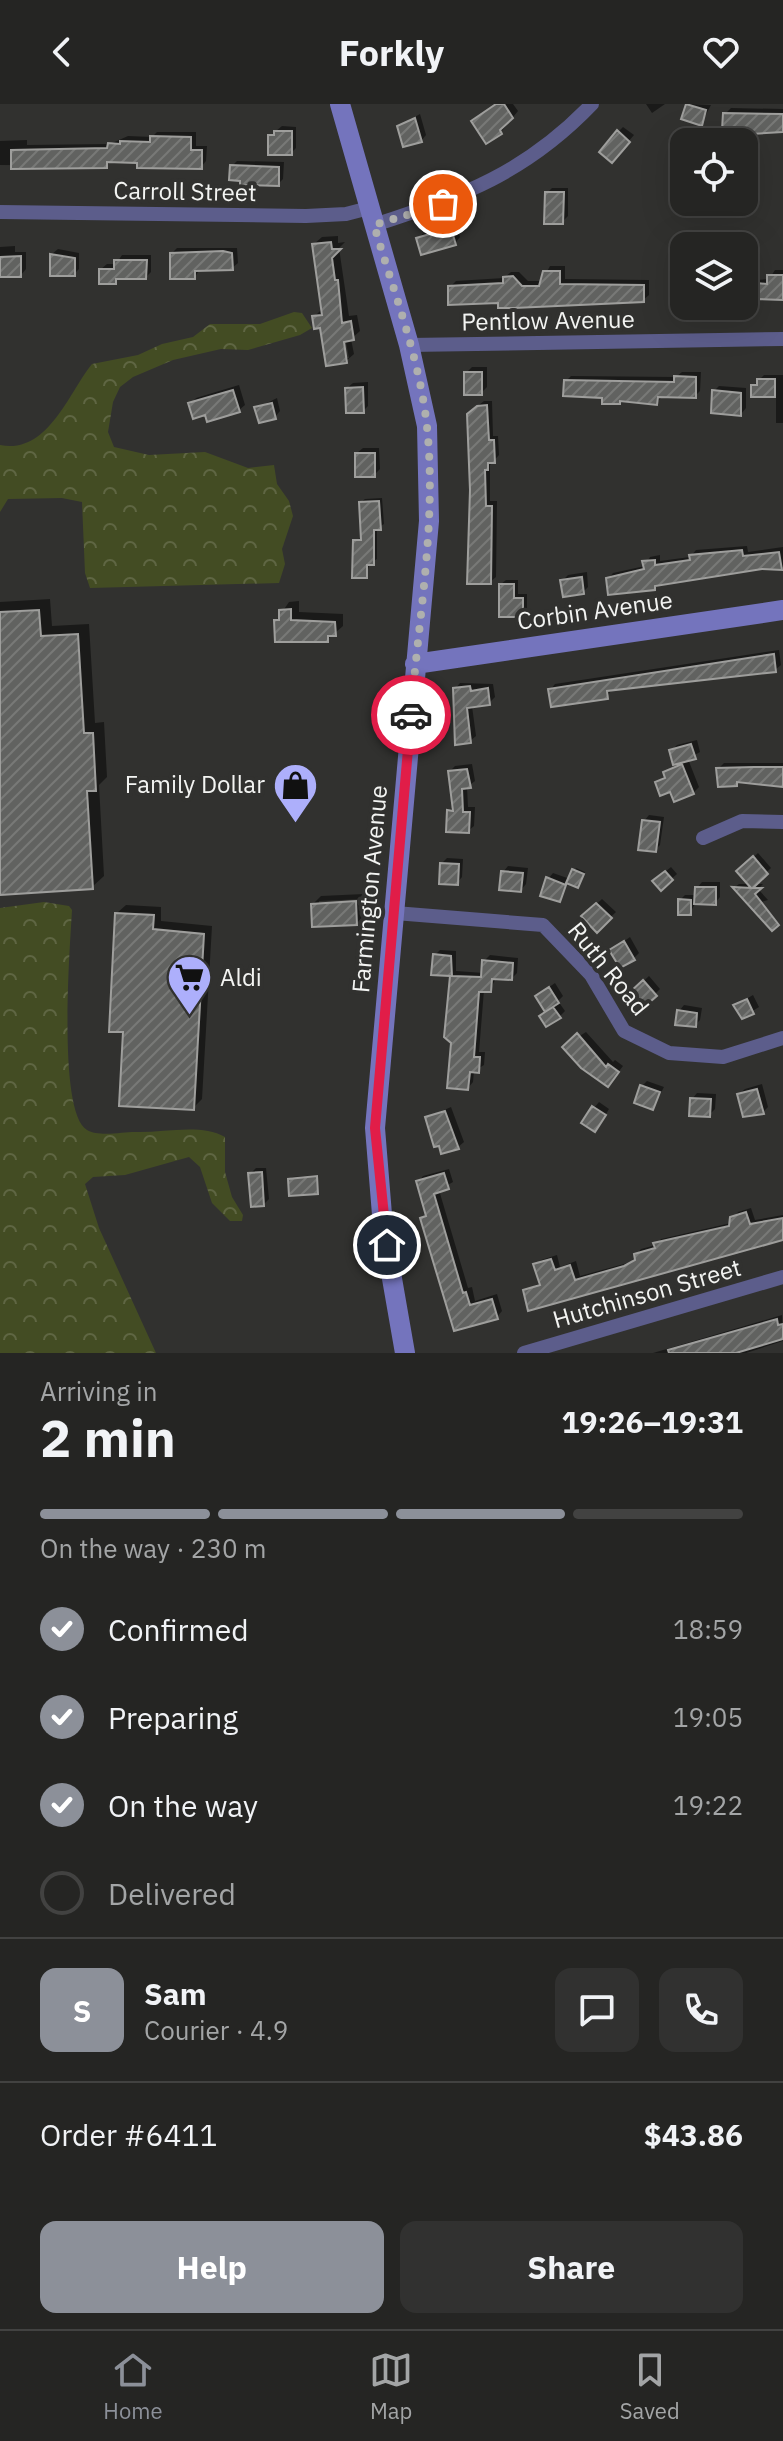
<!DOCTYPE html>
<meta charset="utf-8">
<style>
:root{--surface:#252523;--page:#313130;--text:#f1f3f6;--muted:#a3a5a6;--line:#424241;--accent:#8c9099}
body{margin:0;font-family:"IBM Plex Sans",sans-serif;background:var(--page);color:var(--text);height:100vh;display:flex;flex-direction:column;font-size:30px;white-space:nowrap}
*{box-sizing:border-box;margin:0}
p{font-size:26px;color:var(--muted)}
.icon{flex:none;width:44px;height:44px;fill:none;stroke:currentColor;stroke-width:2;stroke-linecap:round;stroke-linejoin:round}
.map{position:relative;height:1249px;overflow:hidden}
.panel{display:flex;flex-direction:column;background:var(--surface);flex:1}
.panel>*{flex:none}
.buttons{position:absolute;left:670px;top:24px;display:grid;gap:16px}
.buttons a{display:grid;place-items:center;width:88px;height:88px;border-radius:16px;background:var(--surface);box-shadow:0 8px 32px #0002,0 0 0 2px var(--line);font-size:40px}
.pin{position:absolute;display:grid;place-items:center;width:68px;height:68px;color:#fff;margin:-34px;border:4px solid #fff;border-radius:50%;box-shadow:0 2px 8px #0007}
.courier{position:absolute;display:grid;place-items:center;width:80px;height:80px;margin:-40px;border:6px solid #e11d48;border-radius:50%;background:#fff;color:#222;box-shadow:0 2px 10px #0007}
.overview em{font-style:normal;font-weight:700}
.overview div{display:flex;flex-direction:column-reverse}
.overview{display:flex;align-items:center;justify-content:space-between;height:136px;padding:0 40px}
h1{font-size:52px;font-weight:700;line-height:60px}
.bar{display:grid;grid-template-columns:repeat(4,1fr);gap:12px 8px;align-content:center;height:96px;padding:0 40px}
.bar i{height:10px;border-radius:6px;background:var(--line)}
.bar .current{background:var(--accent)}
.bar p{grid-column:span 4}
.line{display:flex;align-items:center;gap:20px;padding:0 40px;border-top:2px solid var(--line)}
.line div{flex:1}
.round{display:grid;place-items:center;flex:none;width:84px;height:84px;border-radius:16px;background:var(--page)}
ol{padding:0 40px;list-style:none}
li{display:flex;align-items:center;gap:24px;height:88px}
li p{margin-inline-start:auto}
li .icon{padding:8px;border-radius:50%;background:var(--accent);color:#fff;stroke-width:4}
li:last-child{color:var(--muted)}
li i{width:44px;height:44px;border:4px solid var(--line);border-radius:50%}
.button{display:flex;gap:16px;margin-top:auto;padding:16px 40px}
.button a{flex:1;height:92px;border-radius:16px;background:var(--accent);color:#fff;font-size:32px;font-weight:700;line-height:92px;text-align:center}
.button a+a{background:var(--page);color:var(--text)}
header{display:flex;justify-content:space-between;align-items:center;height:104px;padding:0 40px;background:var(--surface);font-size:36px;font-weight:700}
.tab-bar{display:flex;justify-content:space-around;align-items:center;height:112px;border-top:2px solid var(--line);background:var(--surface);font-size:22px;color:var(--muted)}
.tab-bar a{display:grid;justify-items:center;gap:4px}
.tab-bar .current{color:var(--accent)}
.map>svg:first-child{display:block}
.forest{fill:url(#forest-crowns)}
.shadow{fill:#0007;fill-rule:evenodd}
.building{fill:url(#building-hatch);stroke:#9e9e9c;stroke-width:2}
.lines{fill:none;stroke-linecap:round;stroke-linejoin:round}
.minor{stroke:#5c5d8b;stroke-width:14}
.secondary{stroke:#7474bd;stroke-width:20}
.done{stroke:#afb0ae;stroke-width:8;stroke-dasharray:0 14.4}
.route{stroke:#e11d48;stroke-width:10}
.labels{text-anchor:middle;stroke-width:8;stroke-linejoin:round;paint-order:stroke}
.street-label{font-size:24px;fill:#f3f4f2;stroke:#31312f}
.poi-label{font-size:24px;fill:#f3f4f2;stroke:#31312f;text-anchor:end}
</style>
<header><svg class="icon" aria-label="back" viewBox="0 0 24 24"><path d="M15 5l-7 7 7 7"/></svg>Forkly<svg class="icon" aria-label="heart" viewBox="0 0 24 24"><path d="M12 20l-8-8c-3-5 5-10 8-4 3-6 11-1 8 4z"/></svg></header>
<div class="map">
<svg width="783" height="1249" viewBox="0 0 783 1249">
<defs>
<pattern id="forest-crowns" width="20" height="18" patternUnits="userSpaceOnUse" patternTransform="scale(2)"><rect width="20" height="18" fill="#434c23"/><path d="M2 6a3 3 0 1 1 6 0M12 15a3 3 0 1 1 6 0" fill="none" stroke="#5f6643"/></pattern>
<pattern id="building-hatch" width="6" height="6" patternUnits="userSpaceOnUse" patternTransform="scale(2)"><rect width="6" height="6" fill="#616260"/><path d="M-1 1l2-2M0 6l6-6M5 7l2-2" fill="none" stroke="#787977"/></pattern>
</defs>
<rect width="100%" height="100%" fill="#31312f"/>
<!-- forest -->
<path class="forest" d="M 294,208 L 302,209 L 312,224 L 300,231 L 248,246 L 221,245 L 173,256 L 133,273 L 120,283 L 113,298 L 108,328 L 114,343 L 149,351 L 205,348 L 248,364 L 274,361 L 277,380 L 289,397 L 293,412 L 282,445 L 285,460 L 279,479 L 90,484 L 85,469 L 82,398 L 62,394 L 8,395 L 0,408 L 0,341 C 48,351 69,288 92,260 L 138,251 L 162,240 L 193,233 L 210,220 L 260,220 Z
M 44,798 L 69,802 L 72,806 C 70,843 57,1008 87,1026 C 98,1033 123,1028 135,1028 C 164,1029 200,1019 225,1033 L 225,1068 L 232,1093 L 243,1111 L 242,1117 L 230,1117 L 212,1099 L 200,1063 L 189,1053 L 125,1071 L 93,1073 L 85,1080 L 99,1124 L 156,1249 L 0,1249 L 0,804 Z"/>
<!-- shadow -->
<path class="shadow" d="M 497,0 L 513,0 L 518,7 L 501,28 L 487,37 Z
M 646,0 L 665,0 L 652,9 Z
M 688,0 L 711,1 L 701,20 L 687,1 Z
M 731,4 L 783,5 L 783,27 L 725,10 Z
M 420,10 L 426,31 L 421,37 L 399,22 Z
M 282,22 L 296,23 L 296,44 L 291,49 L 270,32 Z
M 623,23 L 634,31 L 617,51 L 618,28 Z
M 157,28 L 196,28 L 196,42 L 207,42 L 206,57 L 201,63 L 112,56 L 106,62 L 0,61 L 0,37 L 27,36 L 27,41 L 110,40 L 128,32 L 152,33 Z
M 237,57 L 284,58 L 283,75 L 278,80 L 242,75 L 232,62 Z
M 552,84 L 568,84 L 568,112 L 562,118 L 547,89 Z
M 456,120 L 460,133 L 455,139 L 418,134 L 424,129 Z
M 338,132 L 338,139 L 345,138 L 339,144 L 349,212 L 357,211 L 360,227 L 351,235 L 354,250 L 346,257 L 314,213 L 321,206 L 314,140 L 322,133 ZM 340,228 L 344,228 L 349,254 L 344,254 Z
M 15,142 L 15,148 L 26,148 L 26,165 L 21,171 L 0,170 L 0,143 Z
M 177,144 L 237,144 L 238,159 L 232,164 L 200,165 L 195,173 L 172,149 Z
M 58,145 L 79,149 L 79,165 L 74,170 L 52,150 Z
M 122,151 L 151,151 L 151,168 L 146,173 L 120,173 L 115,178 L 101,165 L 107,160 L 116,160 Z
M 550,162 L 565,162 L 565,175 L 649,176 L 649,191 L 643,196 L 500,197 L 450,183 L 456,177 L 504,174 L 511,168 L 519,168 L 528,177 L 542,177 Z
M 775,166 L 783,166 L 783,195 L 762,193 L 757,198 L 744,197 L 744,177 L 769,175 Z
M 472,263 L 487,263 L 487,283 L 481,289 L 466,269 Z
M 682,268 L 701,268 L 700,287 L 695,292 L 662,293 L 657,298 L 604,292 L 566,277 L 571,272 L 676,273 Z
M 764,271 L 783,271 L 783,319 L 776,319 L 776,291 L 753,291 L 753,282 Z
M 368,278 L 368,302 L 363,307 L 347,284 L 353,279 Z
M 239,281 L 245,301 L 239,306 L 207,309 L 191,300 L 196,294 Z
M 719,282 L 746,284 L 746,304 L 741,310 L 714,287 Z
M 277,294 L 280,307 L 275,313 L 257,304 Z
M 484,297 L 492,297 L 493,332 L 498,332 L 499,351 L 490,361 L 490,397 L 497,397 L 496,473 L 490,478 L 475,304 Z
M 363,344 L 379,344 L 380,365 L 374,371 L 357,349 Z
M 382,394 L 384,420 L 377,424 L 377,455 L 370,459 L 366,472 L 355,437 L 362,433 L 361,398 L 365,395 Z
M 747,442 L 748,448 L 783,443 L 783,463 L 608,475 L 613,469 L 645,462 L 650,453 L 660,451 L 660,457 L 690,453 L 696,446 Z
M 587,468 L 588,483 L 583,488 L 562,477 L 568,471 Z
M 506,476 L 518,476 L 518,490 L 527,490 L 527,507 L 522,511 L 501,480 Z
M 50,495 L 52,522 L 89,520 L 95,619 L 104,618 L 107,673 L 99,681 L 104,772 L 92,783 L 0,789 L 0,498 Z
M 299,497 L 299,508 L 343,510 L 343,522 L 327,536 L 276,517 L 289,498 Z
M 779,546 L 781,561 L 775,566 L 612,585 L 607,593 L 550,586 L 555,580 Z
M 460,579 L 493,580 L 495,593 L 489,599 L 472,602 L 476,632 L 470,637 L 455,585 Z
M 697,636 L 700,648 L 688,655 L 699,683 L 693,689 L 657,679 L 675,662 L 671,647 L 677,641 Z
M 724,659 L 783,659 L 783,681 L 740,676 L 737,680 L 718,665 Z
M 472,660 L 475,677 L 467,683 L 468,703 L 475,703 L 474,722 L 468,727 L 449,707 L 454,702 L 450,667 L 455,662 Z
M 649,711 L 664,713 L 660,741 L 655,746 L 644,717 Z
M 758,749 L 771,764 L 754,780 L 763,780 L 758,785 L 768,796 L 751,801 L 735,783 L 739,780 L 750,780 L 739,767 Z
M 447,754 L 463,755 L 462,773 L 457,779 L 442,759 Z
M 508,762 L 528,764 L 526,780 L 521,786 L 503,768 Z
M 671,763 L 677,770 L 661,784 L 660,772 Z
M 576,764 L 585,768 L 580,779 L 569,778 L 559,796 L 548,775 L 553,769 L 570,775 Z
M 702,778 L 720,778 L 720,793 L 715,799 L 696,798 L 690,809 L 680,796 L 685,791 L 697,791 L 697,784 Z
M 364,790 L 364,795 L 319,797 L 319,801 L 365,799 L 365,810 L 357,819 L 313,800 L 321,792 Z
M 602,795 L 616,808 L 597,826 L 584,812 Z
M 126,801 L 161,803 L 161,817 L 212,822 L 202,995 L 193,1004 L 125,926 L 117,809 Z
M 630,833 L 639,849 L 634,854 L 612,846 Z
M 440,846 L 456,847 L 456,867 L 484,869 L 484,857 L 490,851 L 518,854 L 517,869 L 512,874 L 496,874 L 490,886 L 484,886 L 479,948 L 485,948 L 484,961 L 474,967 L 473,978 L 468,984 L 453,938 L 446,932 L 452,870 L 433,869 L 435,851 Z
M 649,872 L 660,885 L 644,901 L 632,888 Z
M 555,879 L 563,892 L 558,897 L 565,907 L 559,913 L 541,912 L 546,907 L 545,886 Z
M 753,891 L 759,903 L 743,913 L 736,901 Z
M 684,901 L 702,904 L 700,916 L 695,921 L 679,907 Z
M 586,928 L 613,958 L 615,956 L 623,962 L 613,975 L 570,938 Z
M 647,977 L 664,983 L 653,1004 L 642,982 Z
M 762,980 L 768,1003 L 763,1008 L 739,990 L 745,985 Z
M 697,989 L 716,990 L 715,1005 L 709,1011 L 692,995 Z
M 599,998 L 609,1005 L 600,1020 L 594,1004 Z
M 451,1003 L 464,1038 L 458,1043 L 428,1013 Z
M 256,1064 L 266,1064 L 269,1095 L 263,1101 L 250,1070 Z
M 449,1065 L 453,1078 L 439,1086 L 468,1184 L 472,1183 L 475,1197 L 497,1190 L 502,1207 L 497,1213 L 455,1224 L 422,1115 L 427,1110 L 418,1078 L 423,1072 Z
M 318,1071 L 317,1088 L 290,1075 L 292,1073 Z
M 751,1104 L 755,1116 L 783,1111 L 783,1134 L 525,1187 L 541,1178 L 536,1161 L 541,1156 L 557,1151 L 560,1163 L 576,1157 L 580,1172 L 631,1158 L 641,1145 L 656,1141 L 661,1135 L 731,1119 L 738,1108 Z
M 782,1211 L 783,1237 L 746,1249 L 653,1249 Z"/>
<!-- building -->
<path class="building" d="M 496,0 L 504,0 L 513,14 L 500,26 L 502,30 L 486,40 L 471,17 Z
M 686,0 L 706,6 L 702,22 L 681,15 Z
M 723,9 L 783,10 L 783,28 L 734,31 L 735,26 L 722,26 Z
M 415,14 L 422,38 L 403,43 L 397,22 Z
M 617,26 L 630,38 L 612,59 L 599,48 Z
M 274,27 L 292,27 L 292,51 L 268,51 L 268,31 L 274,31 Z
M 150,32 L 191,33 L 191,46 L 202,46 L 202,65 L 137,64 L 137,59 L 107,58 L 107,64 L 11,65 L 11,46 L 107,44 L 108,39 L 120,40 L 120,37 L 150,38 Z
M 230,61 L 279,63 L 279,82 L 240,81 L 240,77 L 229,76 Z
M 545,88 L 564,88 L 563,120 L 544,120 Z
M 451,124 L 456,141 L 421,151 L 416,134 Z
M 331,138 L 332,145 L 341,145 L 332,154 L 335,176 L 338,176 L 342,219 L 351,217 L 354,236 L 344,238 L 347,259 L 326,262 L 320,224 L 314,225 L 312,212 L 322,211 L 312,140 Z
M 223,147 L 232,149 L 233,166 L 195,167 L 195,175 L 170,175 L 170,149 Z
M 50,150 L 75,154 L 75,172 L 50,172 Z
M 21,152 L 21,173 L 0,173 L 0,153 Z
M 114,156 L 147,156 L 146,175 L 116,175 L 116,180 L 99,180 L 99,165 L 114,165 Z
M 543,167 L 560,167 L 560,180 L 644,181 L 644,198 L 514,204 L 498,204 L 498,199 L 448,201 L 448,182 L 503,179 L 503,173 L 513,172 L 522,182 L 539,182 Z
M 767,171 L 783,171 L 783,196 L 758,195 L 758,200 L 744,199 L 746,178 L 767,180 Z
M 464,268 L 482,268 L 482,291 L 464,291 Z
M 674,272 L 696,273 L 696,294 L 658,293 L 657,301 L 620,297 L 620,300 L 602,300 L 602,294 L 563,292 L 564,276 L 674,278 Z
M 757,275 L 775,275 L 775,293 L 751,293 L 751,281 L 757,281 Z
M 363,283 L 364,309 L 346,309 L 345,284 Z
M 233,286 L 240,308 L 207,318 L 205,311 L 193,315 L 188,299 Z
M 712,286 L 741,289 L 741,312 L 711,309 Z
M 272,299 L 276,315 L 259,319 L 254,303 Z
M 487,301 L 489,336 L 494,336 L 495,359 L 488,359 L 488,366 L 485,366 L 486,402 L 492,402 L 491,480 L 467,480 L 470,386 L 467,310 L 477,302 Z
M 355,349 L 375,349 L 375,373 L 355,373 Z
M 379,397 L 381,426 L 374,426 L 374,461 L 367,461 L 367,474 L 352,474 L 353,436 L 361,436 L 359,398 Z
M 742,446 L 743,452 L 779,448 L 782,466 L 762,465 L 655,482 L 655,486 L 608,491 L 606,474 L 644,465 L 642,457 L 655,456 L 655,461 L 690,456 L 689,451 Z
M 582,473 L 584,490 L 563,493 L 560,476 Z
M 499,480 L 514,480 L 514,494 L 523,494 L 523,513 L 499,513 Z
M 291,505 L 291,516 L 335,518 L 336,532 L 328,532 L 328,538 L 275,538 L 274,516 L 279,516 L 279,506 Z
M 39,506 L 41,532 L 78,530 L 84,629 L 93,629 L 96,687 L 87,687 L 93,785 L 0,791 L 0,508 Z
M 774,550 L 776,568 L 607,587 L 608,595 L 551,603 L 548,585 Z
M 470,582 L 471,587 L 488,584 L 490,601 L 467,604 L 471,639 L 455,641 L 453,584 Z
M 691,640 L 696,655 L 673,661 L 669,646 Z
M 682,660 L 694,690 L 674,698 L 670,688 L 660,692 L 655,678 L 665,674 L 663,668 Z
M 754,663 L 783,663 L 783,683 L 737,678 L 737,682 L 718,683 L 716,664 Z
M 467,665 L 471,684 L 462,685 L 463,708 L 470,708 L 469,729 L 446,728 L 447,706 L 453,707 L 448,667 Z
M 642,716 L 660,718 L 656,748 L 638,746 Z
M 753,752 L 768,770 L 753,784 L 762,784 L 755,790 L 779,821 L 772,827 L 732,783 L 751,784 L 736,767 Z
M 440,759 L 459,760 L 458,781 L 439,780 Z
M 572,765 L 584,770 L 578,784 L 566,779 Z
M 501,767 L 523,769 L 521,788 L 499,786 Z
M 665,767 L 673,776 L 661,787 L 652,777 Z
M 546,773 L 566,781 L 560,798 L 540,792 Z
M 695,783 L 716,783 L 716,801 L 694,800 Z
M 678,795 L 691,796 L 691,811 L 678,811 Z
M 356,797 L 357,821 L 312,823 L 311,800 Z
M 596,799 L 612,814 L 597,829 L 581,812 Z
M 115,809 L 154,811 L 153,825 L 204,830 L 194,1006 L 119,1002 L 123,928 L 109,928 Z
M 624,837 L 635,856 L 620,864 L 609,846 Z
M 433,850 L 451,852 L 452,872 L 481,873 L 482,856 L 513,859 L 512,876 L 492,875 L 491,888 L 479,888 L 474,953 L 480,953 L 479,969 L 470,968 L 468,986 L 447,984 L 451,939 L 444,933 L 450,872 L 431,871 Z
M 643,876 L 657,892 L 644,903 L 630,888 Z
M 549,883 L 559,899 L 545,908 L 553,903 L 561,914 L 546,923 L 539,912 L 545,908 L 535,892 Z
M 747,895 L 754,910 L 742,915 L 733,901 Z
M 677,906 L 697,909 L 696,923 L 675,921 Z
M 577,929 L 606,963 L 608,960 L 619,968 L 608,983 L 581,964 L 562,943 Z
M 640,981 L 660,988 L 653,1006 L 634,999 Z
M 757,985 L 764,1010 L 743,1013 L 737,990 Z
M 690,994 L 711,995 L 710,1013 L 689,1012 Z
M 592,1002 L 606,1011 L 595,1028 L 581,1019 Z
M 445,1007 L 459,1045 L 441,1050 L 439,1042 L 434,1043 L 425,1013 Z
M 262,1068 L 264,1102 L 251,1103 L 248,1069 Z
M 444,1069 L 449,1085 L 434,1090 L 463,1189 L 466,1188 L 470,1201 L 492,1195 L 498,1215 L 454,1227 L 420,1114 L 426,1112 L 416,1077 Z
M 317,1072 L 318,1090 L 289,1092 L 288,1075 Z
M 746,1108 L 750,1120 L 783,1114 L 783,1136 L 528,1207 L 523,1186 L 540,1181 L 533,1160 L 551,1155 L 555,1166 L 570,1161 L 575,1176 L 624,1162 L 635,1156 L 634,1150 L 655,1144 L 653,1139 L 729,1122 L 730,1113 Z
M 777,1215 L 778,1221 L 783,1220 L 783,1235 L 736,1249 L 669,1249 L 668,1246 Z"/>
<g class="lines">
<!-- minor -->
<path class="minor" d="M 0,108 L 306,112 L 346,110 L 369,104
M 374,121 C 462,93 527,68 592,0
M 409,241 L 783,235
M 703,734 L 742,717 L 783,718
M 395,809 L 543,821 L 591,871 L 624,927 L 669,949 L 723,953 L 783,934
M 524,1249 L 783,1173"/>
<!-- secondary -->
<path class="secondary" d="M 340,0 L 409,241 L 427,322 L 429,417 L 375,1024 L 383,1123 L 405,1249
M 415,560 L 783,506"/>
</g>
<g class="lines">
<!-- done -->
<path class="done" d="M 411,611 C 418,516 437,418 427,323 C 420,255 393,186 374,121 L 443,100"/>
<!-- route -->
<path class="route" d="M 387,1141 L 375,1024 L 411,611"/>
</g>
<!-- icons -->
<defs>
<symbol id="shop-pin" viewBox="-11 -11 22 30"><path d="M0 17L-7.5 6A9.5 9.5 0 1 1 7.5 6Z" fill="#adaffb" stroke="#31312f"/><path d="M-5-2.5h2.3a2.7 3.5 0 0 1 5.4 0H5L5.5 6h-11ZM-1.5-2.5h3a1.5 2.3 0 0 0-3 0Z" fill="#111"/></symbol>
<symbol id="supermarket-pin" viewBox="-11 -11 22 30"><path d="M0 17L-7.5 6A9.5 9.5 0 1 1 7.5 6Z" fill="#adaffb" stroke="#31312f"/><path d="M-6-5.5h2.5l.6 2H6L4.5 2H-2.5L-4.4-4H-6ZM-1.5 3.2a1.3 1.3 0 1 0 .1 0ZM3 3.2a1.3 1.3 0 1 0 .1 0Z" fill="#111"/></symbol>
</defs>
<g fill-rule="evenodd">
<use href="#shop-pin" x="270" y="656" width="51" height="69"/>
<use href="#supermarket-pin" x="164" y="848" width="51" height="69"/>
</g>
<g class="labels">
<!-- street labels -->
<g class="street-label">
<text transform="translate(185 88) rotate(1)" y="8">Carroll Street</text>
<text transform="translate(548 217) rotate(-1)" y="8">Pentlow Avenue</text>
<text transform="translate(595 507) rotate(-8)" y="8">Corbin Avenue</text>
<text transform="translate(370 785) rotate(-85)" y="8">Farmington Avenue</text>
<text transform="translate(608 865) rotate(51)" y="8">Ruth Road</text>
<text transform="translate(647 1190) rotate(-16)" y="8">Hutchinson Street</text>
</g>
<!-- poi labels -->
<g class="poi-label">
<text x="265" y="689">Family Dollar</text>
<text x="220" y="882" text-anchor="start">Aldi</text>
</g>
</g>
</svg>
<div class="buttons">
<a><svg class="icon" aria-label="locate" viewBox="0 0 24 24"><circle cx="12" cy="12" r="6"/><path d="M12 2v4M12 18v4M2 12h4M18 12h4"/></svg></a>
<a><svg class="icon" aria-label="layers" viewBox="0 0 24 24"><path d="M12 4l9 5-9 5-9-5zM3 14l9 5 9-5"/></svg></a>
</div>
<div class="pin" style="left:443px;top:100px;background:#ea580c"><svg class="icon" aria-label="bag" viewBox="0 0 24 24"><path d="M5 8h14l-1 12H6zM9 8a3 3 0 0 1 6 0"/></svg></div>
<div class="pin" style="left:387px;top:1141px;background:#1f2937"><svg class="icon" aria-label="home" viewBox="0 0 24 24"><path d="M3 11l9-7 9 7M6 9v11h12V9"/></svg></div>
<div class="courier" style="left:411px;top:611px"><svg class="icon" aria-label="car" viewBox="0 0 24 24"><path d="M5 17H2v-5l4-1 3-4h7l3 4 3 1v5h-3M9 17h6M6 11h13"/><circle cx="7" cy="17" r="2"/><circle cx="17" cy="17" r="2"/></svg></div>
</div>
<section class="panel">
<div class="overview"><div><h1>2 min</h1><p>Arriving in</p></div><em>19:26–19:31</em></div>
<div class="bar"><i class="current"></i><i class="current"></i><i class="current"></i><i></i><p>On the way · 230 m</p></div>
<ol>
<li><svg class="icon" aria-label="check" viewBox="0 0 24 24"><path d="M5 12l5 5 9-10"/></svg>Confirmed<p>18:59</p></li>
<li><svg class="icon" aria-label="check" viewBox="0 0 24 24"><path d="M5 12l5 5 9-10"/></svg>Preparing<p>19:05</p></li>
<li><svg class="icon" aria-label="check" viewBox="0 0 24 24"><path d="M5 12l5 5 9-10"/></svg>On the way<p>19:22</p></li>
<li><i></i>Delivered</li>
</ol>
<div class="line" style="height:144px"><b class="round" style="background:var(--accent);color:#fff">S</b><div><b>Sam</b><p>Courier · 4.9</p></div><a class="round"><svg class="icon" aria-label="chat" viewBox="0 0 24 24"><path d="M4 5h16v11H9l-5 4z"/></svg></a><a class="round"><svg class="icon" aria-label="phone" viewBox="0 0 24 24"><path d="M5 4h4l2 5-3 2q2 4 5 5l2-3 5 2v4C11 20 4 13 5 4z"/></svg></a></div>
<div class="line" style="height:104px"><div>Order #6411</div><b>$43.86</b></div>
<div class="button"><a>Help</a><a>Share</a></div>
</section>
<nav class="tab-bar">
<a class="current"><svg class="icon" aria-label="home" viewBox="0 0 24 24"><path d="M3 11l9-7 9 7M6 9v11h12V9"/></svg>Home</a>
<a><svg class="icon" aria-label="map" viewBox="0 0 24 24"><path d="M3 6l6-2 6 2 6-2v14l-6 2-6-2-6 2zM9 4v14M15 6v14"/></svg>Map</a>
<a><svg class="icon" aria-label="saved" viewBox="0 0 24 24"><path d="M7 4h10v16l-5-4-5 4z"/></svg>Saved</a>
</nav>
